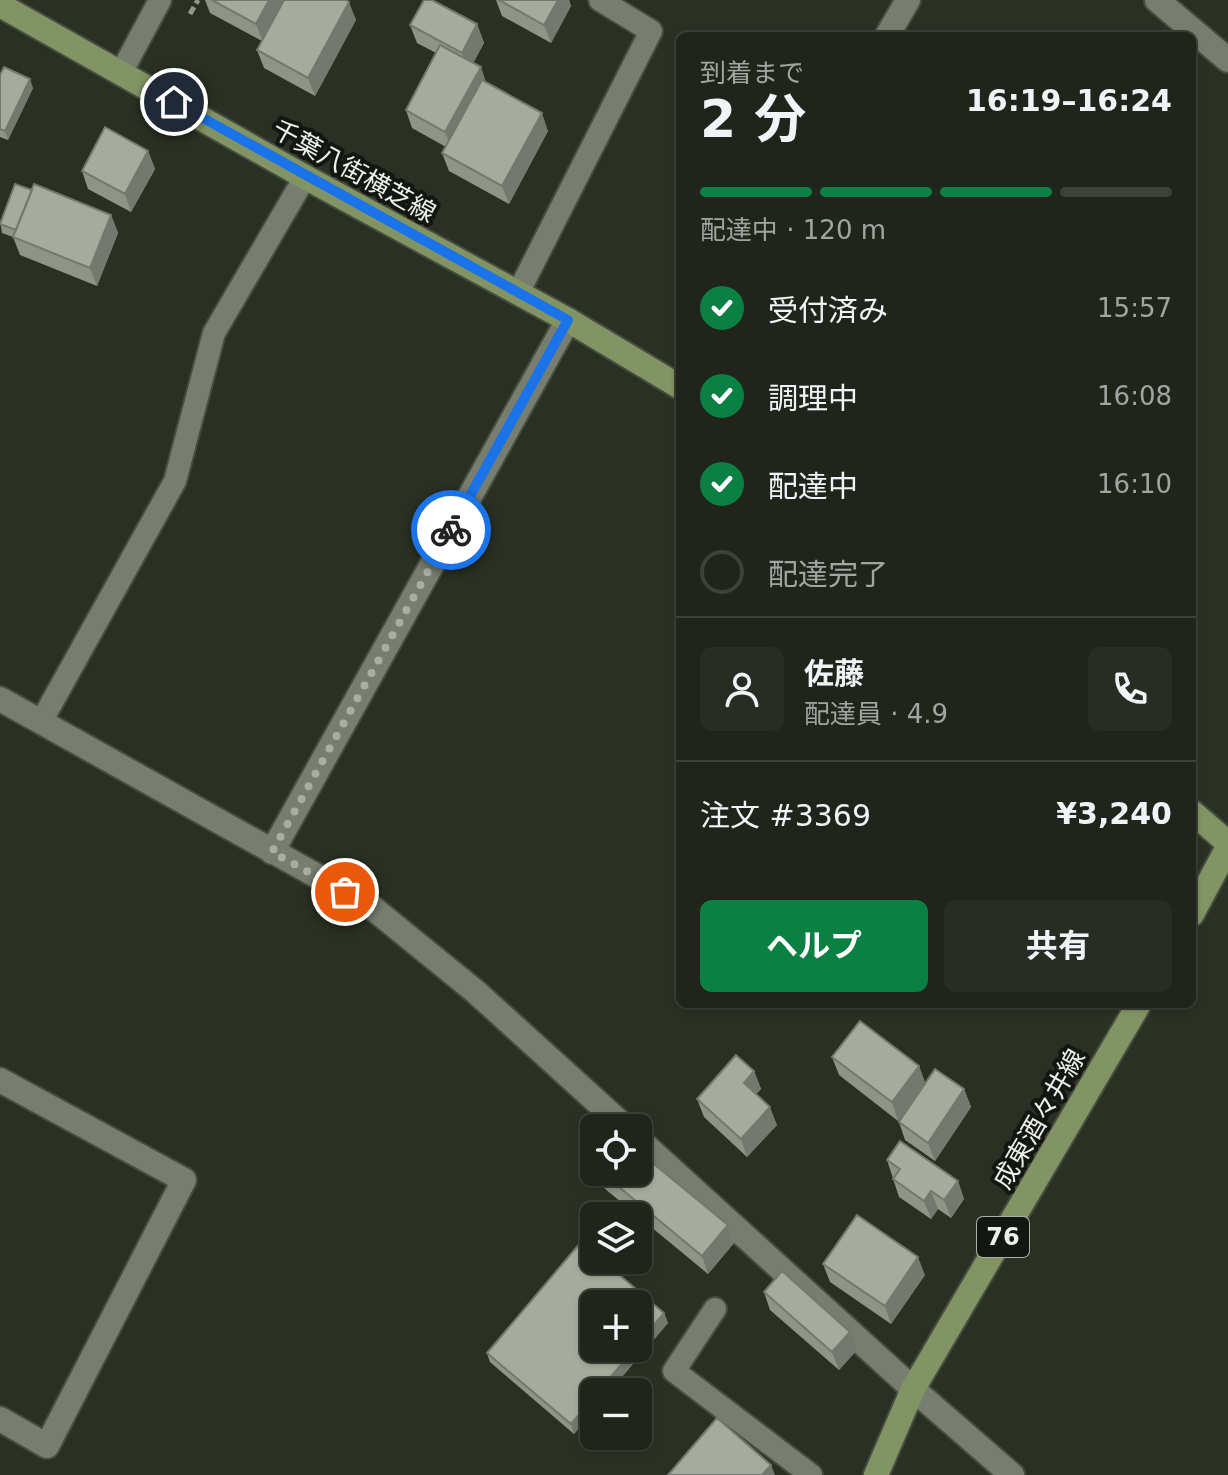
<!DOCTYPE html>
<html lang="ja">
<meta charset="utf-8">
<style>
:root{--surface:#20241a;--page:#282c23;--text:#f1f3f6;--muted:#a2a4a2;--line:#3d4139;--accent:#0b8043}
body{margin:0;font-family:"DejaVu Sans","Noto Sans JP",sans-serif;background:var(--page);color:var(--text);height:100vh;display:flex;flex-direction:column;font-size:30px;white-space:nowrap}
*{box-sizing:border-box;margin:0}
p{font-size:26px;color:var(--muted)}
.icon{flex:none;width:44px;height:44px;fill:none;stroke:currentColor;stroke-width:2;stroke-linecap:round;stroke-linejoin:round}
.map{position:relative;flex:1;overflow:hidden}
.details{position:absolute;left:676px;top:32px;width:520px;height:976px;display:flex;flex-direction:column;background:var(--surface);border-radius:12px;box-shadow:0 2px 6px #0004,0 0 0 2px var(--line)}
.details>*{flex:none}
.controls{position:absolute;left:580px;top:1114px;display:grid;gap:16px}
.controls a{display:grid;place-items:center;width:72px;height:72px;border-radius:12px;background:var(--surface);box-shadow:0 2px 6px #0004,0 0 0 2px var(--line);font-size:40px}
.pin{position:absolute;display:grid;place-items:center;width:68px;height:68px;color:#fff;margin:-34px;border:4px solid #fff;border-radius:50%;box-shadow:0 2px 8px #0007}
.courier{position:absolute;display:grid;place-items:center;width:80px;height:80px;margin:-40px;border:6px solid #1a73e8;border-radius:50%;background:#fff;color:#222;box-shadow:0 2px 10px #0007}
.headline em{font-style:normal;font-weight:700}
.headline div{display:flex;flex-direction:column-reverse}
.headline{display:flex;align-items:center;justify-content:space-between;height:136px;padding:0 24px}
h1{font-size:52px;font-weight:700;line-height:60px}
.bar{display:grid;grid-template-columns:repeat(4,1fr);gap:12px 8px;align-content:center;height:96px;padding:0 24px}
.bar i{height:10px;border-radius:6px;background:var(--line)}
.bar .selected{background:var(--accent)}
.bar p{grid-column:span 4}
.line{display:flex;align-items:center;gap:20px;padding:0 24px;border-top:2px solid var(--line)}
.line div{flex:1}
.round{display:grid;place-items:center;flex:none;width:84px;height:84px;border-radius:12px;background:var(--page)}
ol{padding:0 24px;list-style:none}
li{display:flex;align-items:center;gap:24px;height:88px}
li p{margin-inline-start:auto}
li .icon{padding:8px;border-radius:50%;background:var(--accent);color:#fff;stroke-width:4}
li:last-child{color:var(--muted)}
li i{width:44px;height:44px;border:4px solid var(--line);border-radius:50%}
.primary-button{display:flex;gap:16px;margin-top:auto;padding:16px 24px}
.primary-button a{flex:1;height:92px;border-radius:12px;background:var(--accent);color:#fff;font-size:32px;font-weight:700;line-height:92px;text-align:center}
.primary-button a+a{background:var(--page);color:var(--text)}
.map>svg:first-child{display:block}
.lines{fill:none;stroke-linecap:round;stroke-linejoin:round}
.service-casing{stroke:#474c41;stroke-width:26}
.minor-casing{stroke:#474c41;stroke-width:28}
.primary-casing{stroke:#474c41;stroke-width:28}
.path{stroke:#93978d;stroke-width:5;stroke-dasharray:8 4;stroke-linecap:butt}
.service{stroke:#777d6f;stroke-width:22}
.minor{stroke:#777d6f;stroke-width:24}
.primary{stroke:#829464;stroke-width:24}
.wall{fill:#8f9487}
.shaded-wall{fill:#74786e}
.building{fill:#a6ac9d;stroke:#74786e;stroke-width:2}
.done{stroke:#a9ada3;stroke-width:8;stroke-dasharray:0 14.4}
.route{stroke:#1a73e8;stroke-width:10}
.labels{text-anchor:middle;stroke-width:8;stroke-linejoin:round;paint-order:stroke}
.shield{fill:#141711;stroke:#acafa8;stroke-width:2}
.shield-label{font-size:24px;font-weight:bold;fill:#edf0e8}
.street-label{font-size:26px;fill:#edf0e8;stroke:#141711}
</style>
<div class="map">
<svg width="1228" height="1475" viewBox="0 0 1228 1475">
<rect width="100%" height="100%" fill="#2a3023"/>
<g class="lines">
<defs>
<path id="service" d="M 121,73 L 160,0
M 518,293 L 651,31 L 600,0
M 41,722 L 175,481 L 214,333 L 305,177
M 715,1309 L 674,1371 L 811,1475"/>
<path id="minor" d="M 1157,0 L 1228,60
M 887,36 L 908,0
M 0,699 L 369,905 L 476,992 L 626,1128
M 272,852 L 568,320
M 0,1080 L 184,1180 L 47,1446 L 0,1419
M 638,1139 L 913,1389 L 1012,1475"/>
<path id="primary" d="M 0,5 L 305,177 L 568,320 L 680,387
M 1192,812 L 1228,843
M 1192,914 L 1228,847
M 876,1475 L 913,1389 L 1139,1004"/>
</defs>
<!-- service casing -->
<use href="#service" class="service-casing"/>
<!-- minor casing -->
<use href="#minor" class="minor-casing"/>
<!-- primary casing -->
<use href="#primary" class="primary-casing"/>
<!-- path -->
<path class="path" d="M 190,14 L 198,0"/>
<!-- service -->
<use href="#service" class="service"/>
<!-- minor -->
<use href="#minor" class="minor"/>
<!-- primary -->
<use href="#primary" class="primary"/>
</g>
<!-- wall -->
<path class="wall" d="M 205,0 L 346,0 L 356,20 L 315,96 L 264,68 L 257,50 L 262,41 L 210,13 Z
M 496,0 L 569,0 L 571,6 L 551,43 L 502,16 Z
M 477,24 L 484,43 L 473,63 L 486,82 L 548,131 L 509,204 L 449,171 L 442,153 L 446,147 L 412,128 L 406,110 L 436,53 L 417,43 L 410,25 Z
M 0,75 L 33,88 L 8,140 L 0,137 Z
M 148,151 L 155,169 L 131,212 L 88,189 L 82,171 Z
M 32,190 L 111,215 L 118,233 L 97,286 L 20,255 L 13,237 L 2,233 L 0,221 Z
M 832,1057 L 919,1066 L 925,1083 L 964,1089 L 971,1107 L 935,1161 L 905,1140 L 899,1122 L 914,1099 L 898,1121 L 839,1075 Z
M 754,1071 L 761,1089 L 756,1094 L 777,1125 L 747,1157 L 704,1117 L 697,1099 Z
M 887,1160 L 958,1181 L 964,1199 L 951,1218 L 938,1209 L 931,1219 L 899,1197 Z
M 599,1172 L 638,1172 L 728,1225 L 734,1243 L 708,1274 L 604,1188 Z
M 823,1264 L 925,1275 L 891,1324 L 830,1282 Z
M 764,1292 L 857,1350 L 839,1370 L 770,1310 Z
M 664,1313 L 668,1323 L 609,1392 L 594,1392 L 594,1410 L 574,1434 L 490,1362 L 487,1353 Z"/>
<!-- shaded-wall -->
<path class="shaded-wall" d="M 269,0 L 286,0 L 263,42 L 256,24 Z
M 558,0 L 569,0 L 571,6 L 551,43 L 544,25 Z
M 349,2 L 356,20 L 315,96 L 308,78 Z
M 477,24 L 484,43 L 469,71 L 462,53 Z
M 481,67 L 487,85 L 452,150 L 445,132 Z
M 30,79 L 33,88 L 8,140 L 5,131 Z
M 542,113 L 548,131 L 509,204 L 502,186 Z
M 148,151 L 155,169 L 131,212 L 125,194 Z
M 111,215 L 118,233 L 97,286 L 90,268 Z
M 919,1066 L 926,1085 L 898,1121 L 892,1102 Z
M 754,1071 L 761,1089 L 750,1101 L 744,1083 Z
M 964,1089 L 971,1107 L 935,1161 L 928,1143 Z
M 770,1107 L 777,1125 L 747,1157 L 741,1139 Z
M 958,1181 L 964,1199 L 951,1218 L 944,1200 Z
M 931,1191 L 938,1209 L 931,1219 L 924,1201 Z
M 728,1225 L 734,1243 L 708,1274 L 702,1256 Z
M 918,1257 L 925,1275 L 891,1324 L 885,1306 Z
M 664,1313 L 668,1323 L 609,1392 L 598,1392 L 635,1348 L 638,1348 L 638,1344 Z
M 850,1332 L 857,1350 L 839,1370 L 832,1352 Z
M 594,1397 L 594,1410 L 574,1434 L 571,1424 Z
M 771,1465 L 775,1475 L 762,1475 Z"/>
<!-- building -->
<path class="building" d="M 212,0 L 269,0 L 256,24 Z
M 284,0 L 346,0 L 349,2 L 308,78 L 257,50 Z
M 424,0 L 432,0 L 477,24 L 462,53 L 410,25 Z
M 499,0 L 558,0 L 544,25 Z
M 440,45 L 481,67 L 445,132 L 406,110 Z
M 4,67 L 30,79 L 5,131 L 0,129 L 0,75 Z
M 482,80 L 542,113 L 502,186 L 442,153 Z
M 105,127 L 148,151 L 125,194 L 82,171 Z
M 15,184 L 32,190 L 16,230 L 0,224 Z
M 34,184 L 111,215 L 90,268 L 13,237 Z
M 860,1021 L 919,1066 L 892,1102 L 832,1057 Z
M 736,1055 L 754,1071 L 744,1083 L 770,1107 L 741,1139 L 697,1099 Z
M 935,1069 L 964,1089 L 928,1143 L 899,1122 Z
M 900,1141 L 958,1181 L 944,1200 L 931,1191 L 924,1201 L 893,1179 L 900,1169 L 887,1160 Z
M 638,1151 L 728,1225 L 702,1256 L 601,1172 L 638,1172 Z
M 857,1215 L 918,1257 L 885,1306 L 823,1264 Z
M 581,1242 L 594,1253 L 594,1260 L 602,1260 L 664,1313 L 638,1344 L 638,1304 L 594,1304 L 594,1348 L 635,1348 L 598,1392 L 594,1392 L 594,1397 L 571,1424 L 487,1353 Z
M 782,1271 L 850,1332 L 832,1352 L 764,1292 Z
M 717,1418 L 771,1465 L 762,1475 L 668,1475 Z"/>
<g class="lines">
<!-- done -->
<path class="done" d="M 345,892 L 272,852 L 451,530"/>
<!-- route -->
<path class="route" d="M 174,102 L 568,320 L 451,530"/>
</g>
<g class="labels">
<!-- shield labels -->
<rect class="shield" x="977" y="1217" width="52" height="40" rx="6"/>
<g class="shield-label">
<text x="1003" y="1245">76</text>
</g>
<!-- street labels -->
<g class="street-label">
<text transform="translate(354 171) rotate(29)" y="9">千葉八街横芝線</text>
<text transform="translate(1039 1119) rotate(-60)" y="9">成東酒々井線</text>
</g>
</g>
</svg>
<div class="controls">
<a><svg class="icon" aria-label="locate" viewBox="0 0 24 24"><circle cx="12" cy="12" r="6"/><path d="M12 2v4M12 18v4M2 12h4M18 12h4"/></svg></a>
<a><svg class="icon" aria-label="layers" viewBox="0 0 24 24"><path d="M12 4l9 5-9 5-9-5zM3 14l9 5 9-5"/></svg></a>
<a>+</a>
<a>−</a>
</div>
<div class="pin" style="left:345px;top:892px;background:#ea580c"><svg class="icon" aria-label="bag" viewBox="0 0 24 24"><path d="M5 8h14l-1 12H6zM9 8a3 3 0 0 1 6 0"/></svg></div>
<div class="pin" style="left:174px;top:102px;background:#1f2937"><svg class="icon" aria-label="home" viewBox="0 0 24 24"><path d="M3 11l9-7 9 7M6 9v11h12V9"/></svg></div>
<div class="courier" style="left:451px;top:530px"><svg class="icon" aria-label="bike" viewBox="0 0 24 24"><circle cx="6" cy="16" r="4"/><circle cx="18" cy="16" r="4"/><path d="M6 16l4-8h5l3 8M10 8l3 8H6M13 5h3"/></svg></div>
<section class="details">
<div class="headline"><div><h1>2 分</h1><p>到着まで</p></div><em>16:19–16:24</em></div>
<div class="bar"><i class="selected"></i><i class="selected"></i><i class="selected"></i><i></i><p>配達中 · 120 m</p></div>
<ol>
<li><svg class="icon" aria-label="check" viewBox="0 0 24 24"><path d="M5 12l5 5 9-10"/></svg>受付済み<p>15:57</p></li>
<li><svg class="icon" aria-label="check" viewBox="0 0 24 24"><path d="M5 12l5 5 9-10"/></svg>調理中<p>16:08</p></li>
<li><svg class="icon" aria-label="check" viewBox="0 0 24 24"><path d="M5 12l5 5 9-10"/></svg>配達中<p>16:10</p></li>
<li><i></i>配達完了</li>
</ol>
<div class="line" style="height:144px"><a class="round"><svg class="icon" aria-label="person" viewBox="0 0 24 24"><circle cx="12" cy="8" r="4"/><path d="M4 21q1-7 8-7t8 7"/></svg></a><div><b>佐藤</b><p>配達員 · 4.9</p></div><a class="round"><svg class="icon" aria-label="phone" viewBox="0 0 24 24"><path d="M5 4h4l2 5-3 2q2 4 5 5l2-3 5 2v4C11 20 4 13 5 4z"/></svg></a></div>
<div class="line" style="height:104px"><div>注文 #3369</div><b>¥3,240</b></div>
<div class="primary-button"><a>ヘルプ</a><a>共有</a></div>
</section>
</div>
